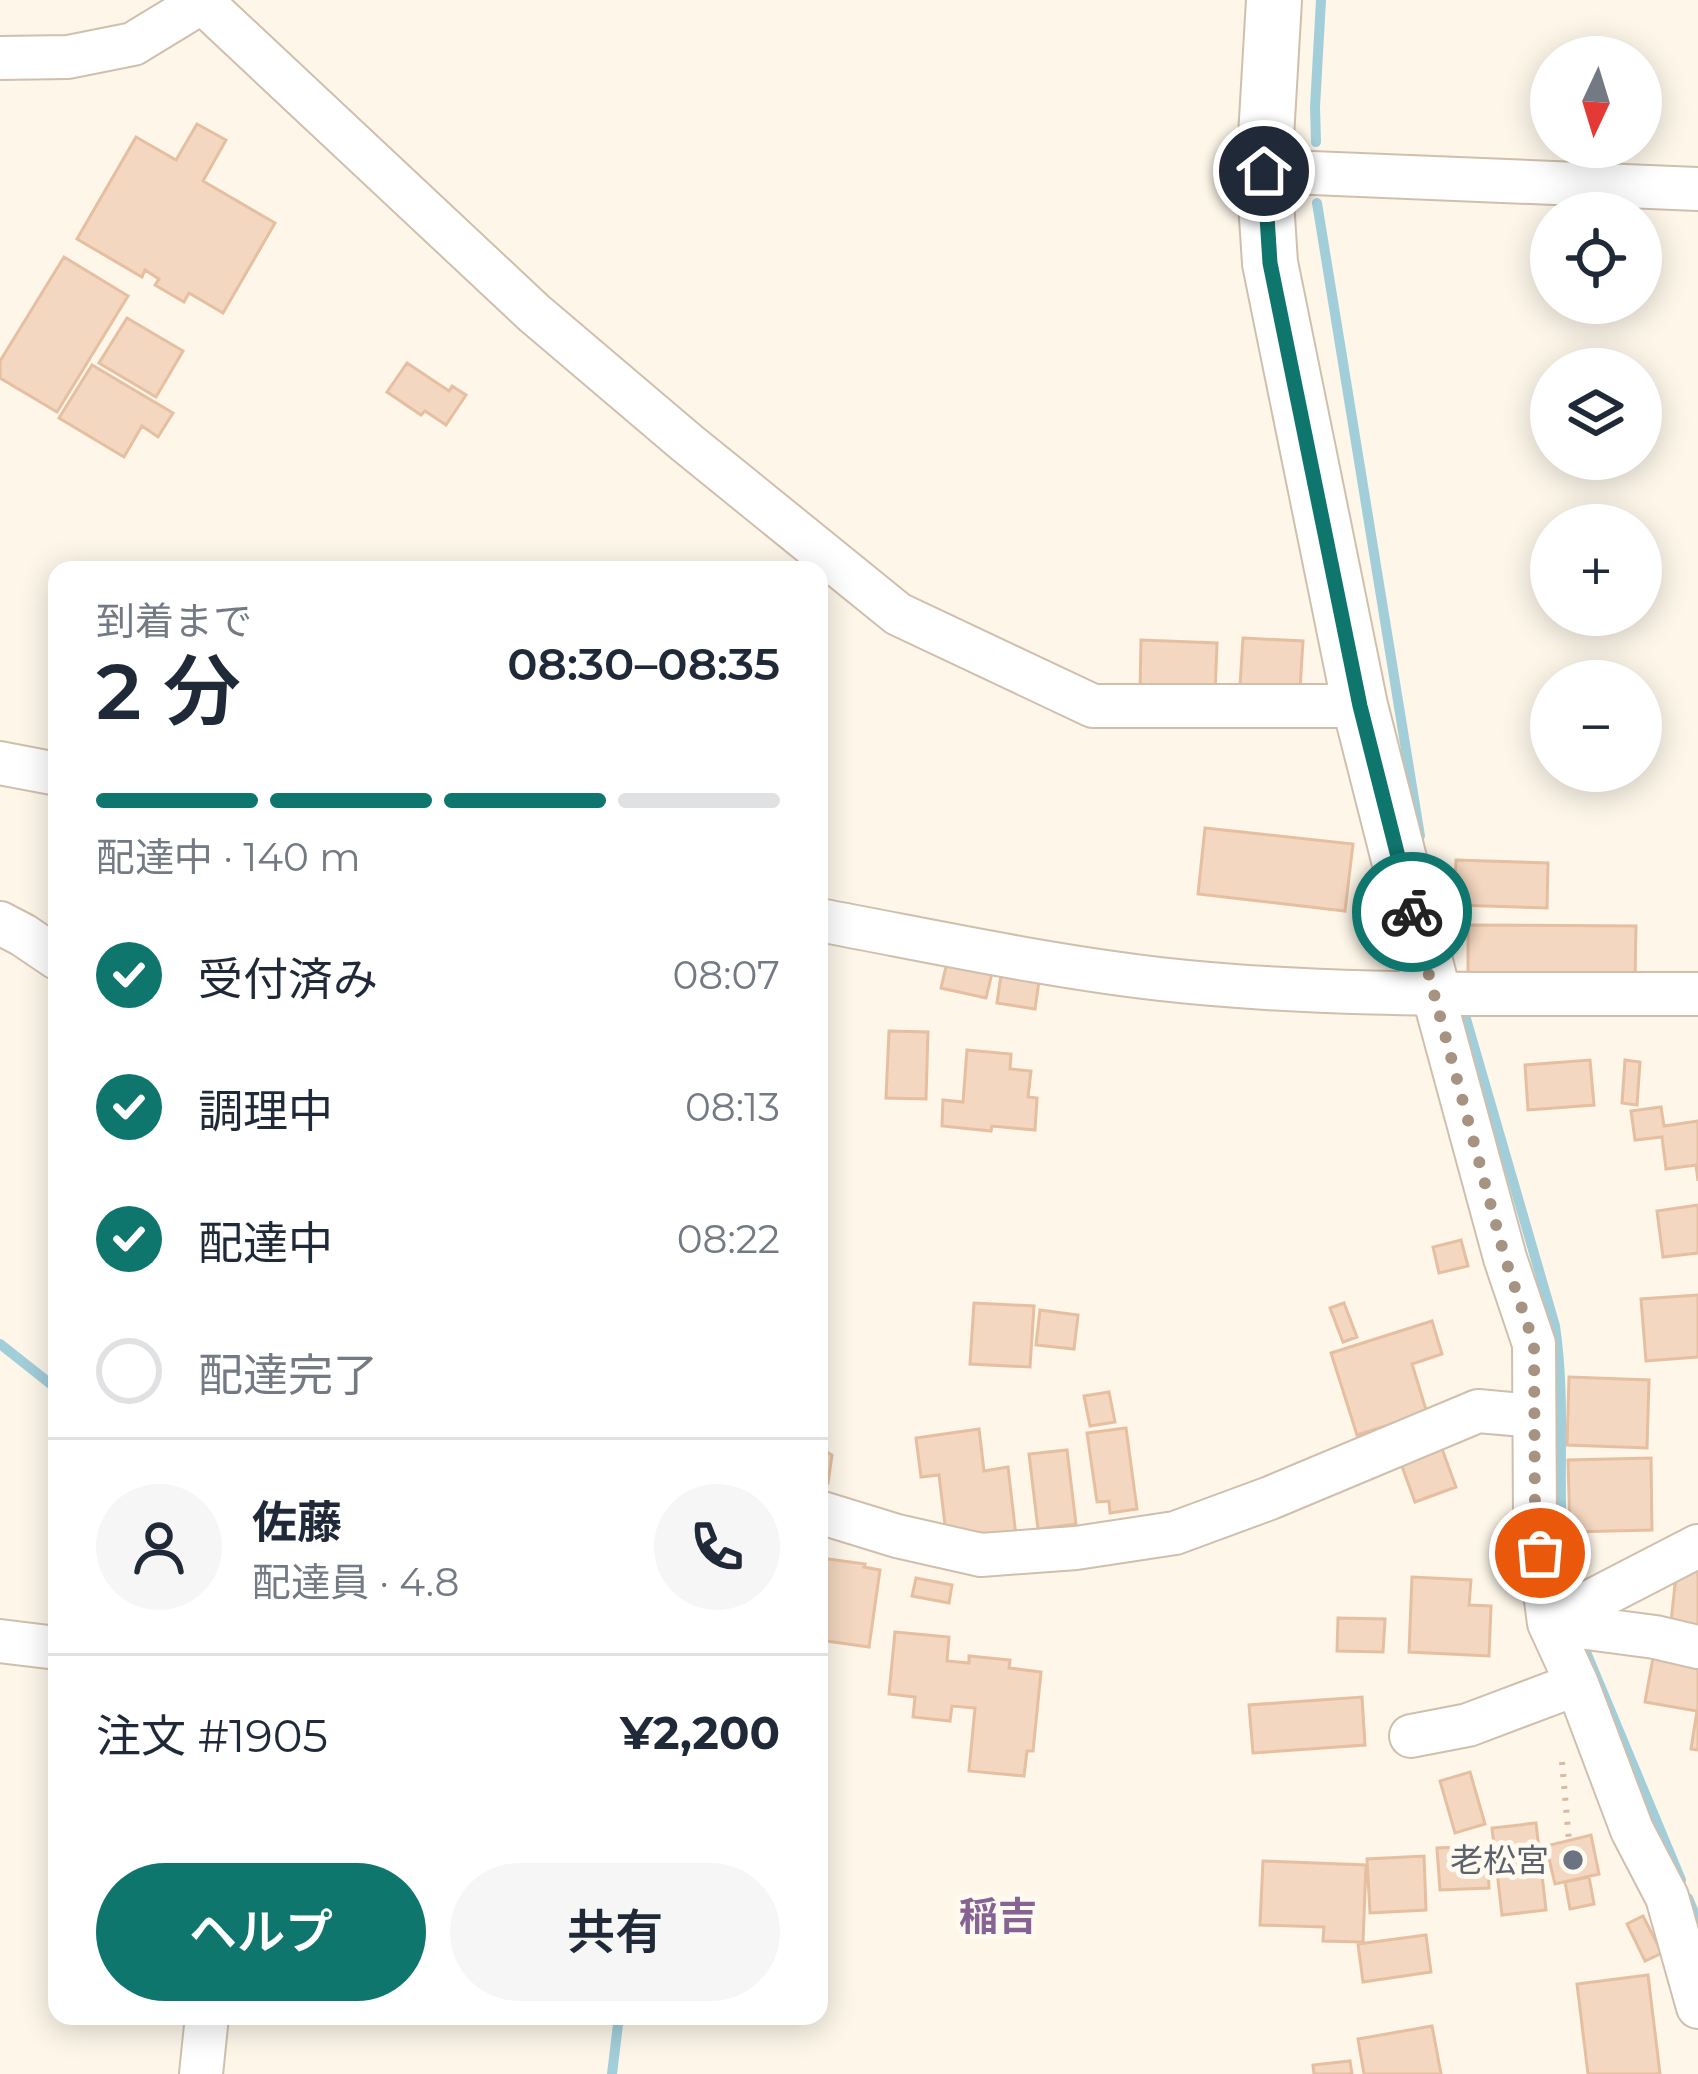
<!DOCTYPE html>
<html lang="ja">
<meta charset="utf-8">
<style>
:root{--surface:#fff;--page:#f6f6f7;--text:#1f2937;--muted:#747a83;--line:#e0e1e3;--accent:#0f766e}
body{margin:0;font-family:Montserrat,"Noto Sans JP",sans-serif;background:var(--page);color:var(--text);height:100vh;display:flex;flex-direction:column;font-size:45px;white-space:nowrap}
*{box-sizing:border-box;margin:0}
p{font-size:39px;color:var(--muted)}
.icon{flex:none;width:66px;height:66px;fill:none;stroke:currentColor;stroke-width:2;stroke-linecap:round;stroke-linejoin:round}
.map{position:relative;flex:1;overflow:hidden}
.details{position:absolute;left:48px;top:561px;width:780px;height:1464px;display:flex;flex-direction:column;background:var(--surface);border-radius:24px;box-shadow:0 6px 30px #0003}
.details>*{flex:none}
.needle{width:78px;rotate:184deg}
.tools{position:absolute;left:1530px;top:36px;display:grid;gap:24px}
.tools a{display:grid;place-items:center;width:132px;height:132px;border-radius:50%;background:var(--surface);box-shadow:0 6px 30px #0003;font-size:60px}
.pin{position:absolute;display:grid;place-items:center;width:102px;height:102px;color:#fff;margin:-51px;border:6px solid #fff;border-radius:50%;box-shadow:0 3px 12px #0007}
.courier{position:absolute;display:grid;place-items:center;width:120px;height:120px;margin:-60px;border:9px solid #0f766e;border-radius:50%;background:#fff;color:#222;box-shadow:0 3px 15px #0007}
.headline em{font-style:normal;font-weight:600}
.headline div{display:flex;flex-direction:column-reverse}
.headline{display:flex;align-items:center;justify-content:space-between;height:204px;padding:0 48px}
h1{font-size:78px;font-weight:600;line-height:90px}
.bar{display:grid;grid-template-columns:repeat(4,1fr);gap:18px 12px;align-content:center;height:144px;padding:0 48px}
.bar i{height:15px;border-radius:9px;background:var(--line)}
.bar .selected{background:var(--accent)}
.bar p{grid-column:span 4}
.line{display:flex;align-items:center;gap:30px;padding:0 48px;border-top:3px solid var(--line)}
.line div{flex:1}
.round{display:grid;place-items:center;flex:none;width:126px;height:126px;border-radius:63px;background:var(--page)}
ol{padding:0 48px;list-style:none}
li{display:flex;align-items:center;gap:36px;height:132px}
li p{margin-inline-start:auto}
li .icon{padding:12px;border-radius:50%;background:var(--accent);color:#fff;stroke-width:4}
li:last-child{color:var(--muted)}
li i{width:66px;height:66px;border:6px solid var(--line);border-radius:50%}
.cta{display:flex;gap:24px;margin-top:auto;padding:24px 48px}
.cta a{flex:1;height:138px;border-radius:72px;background:var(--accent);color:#fff;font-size:48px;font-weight:600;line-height:138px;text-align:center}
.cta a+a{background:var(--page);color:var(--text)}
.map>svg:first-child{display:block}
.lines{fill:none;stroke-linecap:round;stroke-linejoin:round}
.stream{stroke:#a2ceda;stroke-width:10}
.building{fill:#f3d7c0;stroke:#e6bfa0;stroke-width:3}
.minor-casing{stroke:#d0bfad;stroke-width:46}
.tertiary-casing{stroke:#d0bfad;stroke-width:58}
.path{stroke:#d9baa2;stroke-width:6;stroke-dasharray:3 9;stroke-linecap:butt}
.minor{stroke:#fff;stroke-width:42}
.tertiary{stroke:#fff;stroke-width:54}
.done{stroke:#a79382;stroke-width:12;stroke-dasharray:0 21.6}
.route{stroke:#0f766e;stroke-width:15}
.worship-dot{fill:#6b7280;stroke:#fffaf0;stroke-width:4.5}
.labels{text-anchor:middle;stroke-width:10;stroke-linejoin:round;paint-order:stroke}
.worship-label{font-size:33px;fill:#5b616d;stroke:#fffaf0;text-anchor:end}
.quarter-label{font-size:39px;font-weight:bold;fill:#876394;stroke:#fffaf0}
</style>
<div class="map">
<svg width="1698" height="2074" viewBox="0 0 1698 2074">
<rect width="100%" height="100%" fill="#fdf6e9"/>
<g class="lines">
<!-- stream -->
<path class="stream" d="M 1316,142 L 1315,107 L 1321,0
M 1317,203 L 1420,836
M 1462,1005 L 1555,1326 C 1567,1406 1556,1488 1564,1570
M 0,1344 L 57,1389
M 1586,1652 L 1681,1880
M 1688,1898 L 1698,1922
M 612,2074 L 619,2016"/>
</g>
<!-- building -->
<path class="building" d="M 197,124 L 226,140 L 203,181 L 275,223 L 223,313 L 189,293 L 184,302 L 155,285 L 159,279 L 145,270 L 142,277 L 77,239 L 136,137 L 176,160 Z
M 64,257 L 128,296 L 57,412 L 0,378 L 0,361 Z
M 127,318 L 183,351 L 156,397 L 99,363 Z
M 407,363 L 449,391 L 452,386 L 466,395 L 446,425 L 425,411 L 421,415 L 387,392 Z
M 92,365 L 173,413 L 158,437 L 142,426 L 124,457 L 59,418 Z
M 1243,638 L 1303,641 L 1300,689 L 1240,686 Z
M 1141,640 L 1217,643 L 1215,695 L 1140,693 Z
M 1205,828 L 1353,844 L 1345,911 L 1198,894 Z
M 1456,860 L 1548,863 L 1547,908 L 1454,905 Z
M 1468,925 L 1636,926 L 1635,981 L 1468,980 Z
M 948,958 L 993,969 L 986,998 L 941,988 Z
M 1001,975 L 1039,981 L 1035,1009 L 997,1003 Z
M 889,1031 L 928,1032 L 926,1099 L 886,1098 Z
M 967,1050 L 1011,1054 L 1010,1069 L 1031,1071 L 1028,1097 L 1037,1098 L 1035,1130 L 992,1126 L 991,1131 L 942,1126 L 943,1100 L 963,1102 Z
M 1590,1060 L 1594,1105 L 1528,1110 L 1525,1065 Z
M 1625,1060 L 1640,1062 L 1637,1105 L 1622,1103 Z
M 1661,1107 L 1664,1126 L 1698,1121 L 1698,1181 L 1696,1165 L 1666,1169 L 1662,1137 L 1635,1140 L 1631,1111 Z
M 1698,1205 L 1698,1253 L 1663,1257 L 1657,1211 Z
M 1461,1240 L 1468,1266 L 1439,1273 L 1433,1247 Z
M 1698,1295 L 1698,1357 L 1646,1361 L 1641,1299 Z
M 974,1303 L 1034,1306 L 1030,1367 L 970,1364 Z
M 1344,1303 L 1357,1337 L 1343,1342 L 1330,1308 Z
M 1040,1310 L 1078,1315 L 1074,1349 L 1036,1345 Z
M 1432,1321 L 1442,1354 L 1412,1364 L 1427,1413 L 1357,1435 L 1331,1353 Z
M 1569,1377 L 1649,1380 L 1647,1448 L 1567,1445 Z
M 1109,1392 L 1115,1422 L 1090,1426 L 1084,1396 Z
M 819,1428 L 825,1429 L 821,1449 L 832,1455 L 828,1483 L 819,1481 Z
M 1126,1428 L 1137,1509 L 1110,1513 L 1109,1501 L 1097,1502 L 1087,1433 Z
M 979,1429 L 984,1471 L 1008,1467 L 1016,1536 L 946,1533 L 939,1475 L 921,1477 L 916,1438 Z
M 1438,1438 L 1456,1487 L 1415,1502 L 1397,1453 Z
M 1067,1450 L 1076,1524 L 1038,1529 L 1029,1454 Z
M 1651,1458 L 1652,1530 L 1570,1532 L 1568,1460 Z
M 1678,1556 L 1698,1558 L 1698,1635 L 1670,1632 Z
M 821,1558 L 865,1564 L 864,1567 L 880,1570 L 869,1647 L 819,1640 Z
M 1412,1577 L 1471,1580 L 1469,1605 L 1491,1606 L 1489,1656 L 1409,1652 Z
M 916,1578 L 952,1585 L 949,1603 L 912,1596 Z
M 1338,1618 L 1385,1619 L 1383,1652 L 1337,1651 Z
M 895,1632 L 949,1637 L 947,1661 L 969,1663 L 969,1656 L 1010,1660 L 1009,1668 L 1041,1672 L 1033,1751 L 1027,1751 L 1024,1776 L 969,1771 L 975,1708 L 952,1706 L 950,1721 L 913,1717 L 915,1697 L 889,1694 Z
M 1655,1647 L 1698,1654 L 1698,1750 L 1691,1749 L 1697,1711 L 1645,1702 Z
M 1362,1697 L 1365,1745 L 1253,1753 L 1249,1705 Z
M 1470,1772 L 1485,1824 L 1455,1833 L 1440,1781 Z
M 1536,1823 L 1546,1910 L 1502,1915 L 1492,1828 Z
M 1591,1835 L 1599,1874 L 1555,1884 L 1546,1846 Z
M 1487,1846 L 1489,1888 L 1440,1890 L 1437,1848 Z
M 1424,1856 L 1426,1910 L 1370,1913 L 1367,1859 Z
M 1263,1861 L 1366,1865 L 1363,1942 L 1323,1941 L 1324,1927 L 1260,1925 Z
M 1589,1877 L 1594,1904 L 1570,1909 L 1565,1882 Z
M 1643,1916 L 1662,1953 L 1645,1961 L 1627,1924 Z
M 1426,1935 L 1431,1972 L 1363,1982 L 1358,1944 Z
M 1648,1975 L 1660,2074 L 1588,2074 L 1577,1984 Z
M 1432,2026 L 1441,2074 L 1364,2074 L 1358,2039 Z
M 1350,2061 L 1352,2074 L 1314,2074 L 1313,2065 Z"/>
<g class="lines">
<defs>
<path id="minor" d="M 200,0 L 534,313 L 687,443 L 898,614 L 1093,706 L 1360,706
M 0,58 L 68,57 L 133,44 L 202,2
M 1264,171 L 1698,189
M 0,763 L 57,774
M 819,920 C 932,941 1046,966 1160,979 C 1338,999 1519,993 1698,994
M 0,923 L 23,935 L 57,958
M 1433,993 L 1505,1258 L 1534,1344 L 1535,1518 L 1549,1623 L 1577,1684 L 1632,1830 L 1667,1897 L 1698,2007
M 819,1512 L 897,1536 L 981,1555 L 1076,1548 L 1175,1533 L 1270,1498 L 1478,1411 L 1534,1416
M 1549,1623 L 1698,1546
M 1549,1623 L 1655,1637 L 1698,1647
M 0,1641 L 57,1648
M 1411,1736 L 1468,1725 L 1577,1684
M 201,2074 L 207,2016"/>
<path id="tertiary" d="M 1274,0 L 1264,171 L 1270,263 L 1360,706 L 1433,993"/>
</defs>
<!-- minor casing -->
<use href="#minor" class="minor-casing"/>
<!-- tertiary casing -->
<use href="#tertiary" class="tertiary-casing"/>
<!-- path -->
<path class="path" d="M 1562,1762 L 1569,1841"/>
<!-- minor -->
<use href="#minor" class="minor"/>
<!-- tertiary -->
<use href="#tertiary" class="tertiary"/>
</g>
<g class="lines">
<!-- done -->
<path class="done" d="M 1412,912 L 1505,1258 L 1534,1344 L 1535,1518 L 1540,1553"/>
<!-- route -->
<path class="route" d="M 1264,171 L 1270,263 L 1360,706 L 1412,912"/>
</g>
<!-- markers -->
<circle class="worship-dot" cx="1573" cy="1860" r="12"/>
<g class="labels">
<!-- worship labels -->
<g class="worship-label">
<text x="1549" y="1872">老松宮</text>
</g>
<!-- quarter labels -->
<g class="quarter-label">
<text x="998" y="1930">稲吉</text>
</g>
</g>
</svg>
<div class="tools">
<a><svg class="needle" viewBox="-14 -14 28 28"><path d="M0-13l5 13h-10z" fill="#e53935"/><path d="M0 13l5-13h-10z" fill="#747a83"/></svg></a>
<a><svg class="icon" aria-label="locate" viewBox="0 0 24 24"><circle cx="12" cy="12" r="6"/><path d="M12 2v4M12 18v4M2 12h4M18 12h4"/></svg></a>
<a><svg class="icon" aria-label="layers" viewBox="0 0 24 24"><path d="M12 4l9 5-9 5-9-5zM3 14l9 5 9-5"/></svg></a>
<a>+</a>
<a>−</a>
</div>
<div class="pin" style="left:1540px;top:1553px;background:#ea580c"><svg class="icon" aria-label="bag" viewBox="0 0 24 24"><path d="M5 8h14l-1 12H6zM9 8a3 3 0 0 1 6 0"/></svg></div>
<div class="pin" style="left:1264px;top:171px;background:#1f2937"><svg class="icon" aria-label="home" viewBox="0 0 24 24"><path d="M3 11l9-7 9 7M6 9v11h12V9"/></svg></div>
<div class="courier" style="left:1412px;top:912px"><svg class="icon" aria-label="bike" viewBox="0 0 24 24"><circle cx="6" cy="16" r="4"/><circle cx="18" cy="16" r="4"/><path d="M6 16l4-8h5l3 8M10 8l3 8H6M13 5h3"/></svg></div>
<section class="details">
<div class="headline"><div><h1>2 分</h1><p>到着まで</p></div><em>08:30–08:35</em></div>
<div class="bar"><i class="selected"></i><i class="selected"></i><i class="selected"></i><i></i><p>配達中 · 140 m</p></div>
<ol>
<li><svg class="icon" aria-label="check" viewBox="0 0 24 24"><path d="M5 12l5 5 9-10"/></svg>受付済み<p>08:07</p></li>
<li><svg class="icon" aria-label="check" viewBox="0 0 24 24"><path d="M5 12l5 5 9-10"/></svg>調理中<p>08:13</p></li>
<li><svg class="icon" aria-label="check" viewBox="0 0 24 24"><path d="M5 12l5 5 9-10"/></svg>配達中<p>08:22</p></li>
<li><i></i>配達完了</li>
</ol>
<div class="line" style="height:216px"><a class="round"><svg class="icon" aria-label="person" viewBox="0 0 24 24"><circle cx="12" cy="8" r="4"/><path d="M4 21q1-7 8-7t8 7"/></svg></a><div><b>佐藤</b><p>配達員 · 4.8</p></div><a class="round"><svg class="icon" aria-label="phone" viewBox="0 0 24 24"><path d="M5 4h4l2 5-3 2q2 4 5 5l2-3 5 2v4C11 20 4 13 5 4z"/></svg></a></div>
<div class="line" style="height:156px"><div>注文 #1905</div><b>¥2,200</b></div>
<div class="cta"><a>ヘルプ</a><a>共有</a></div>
</section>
</div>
